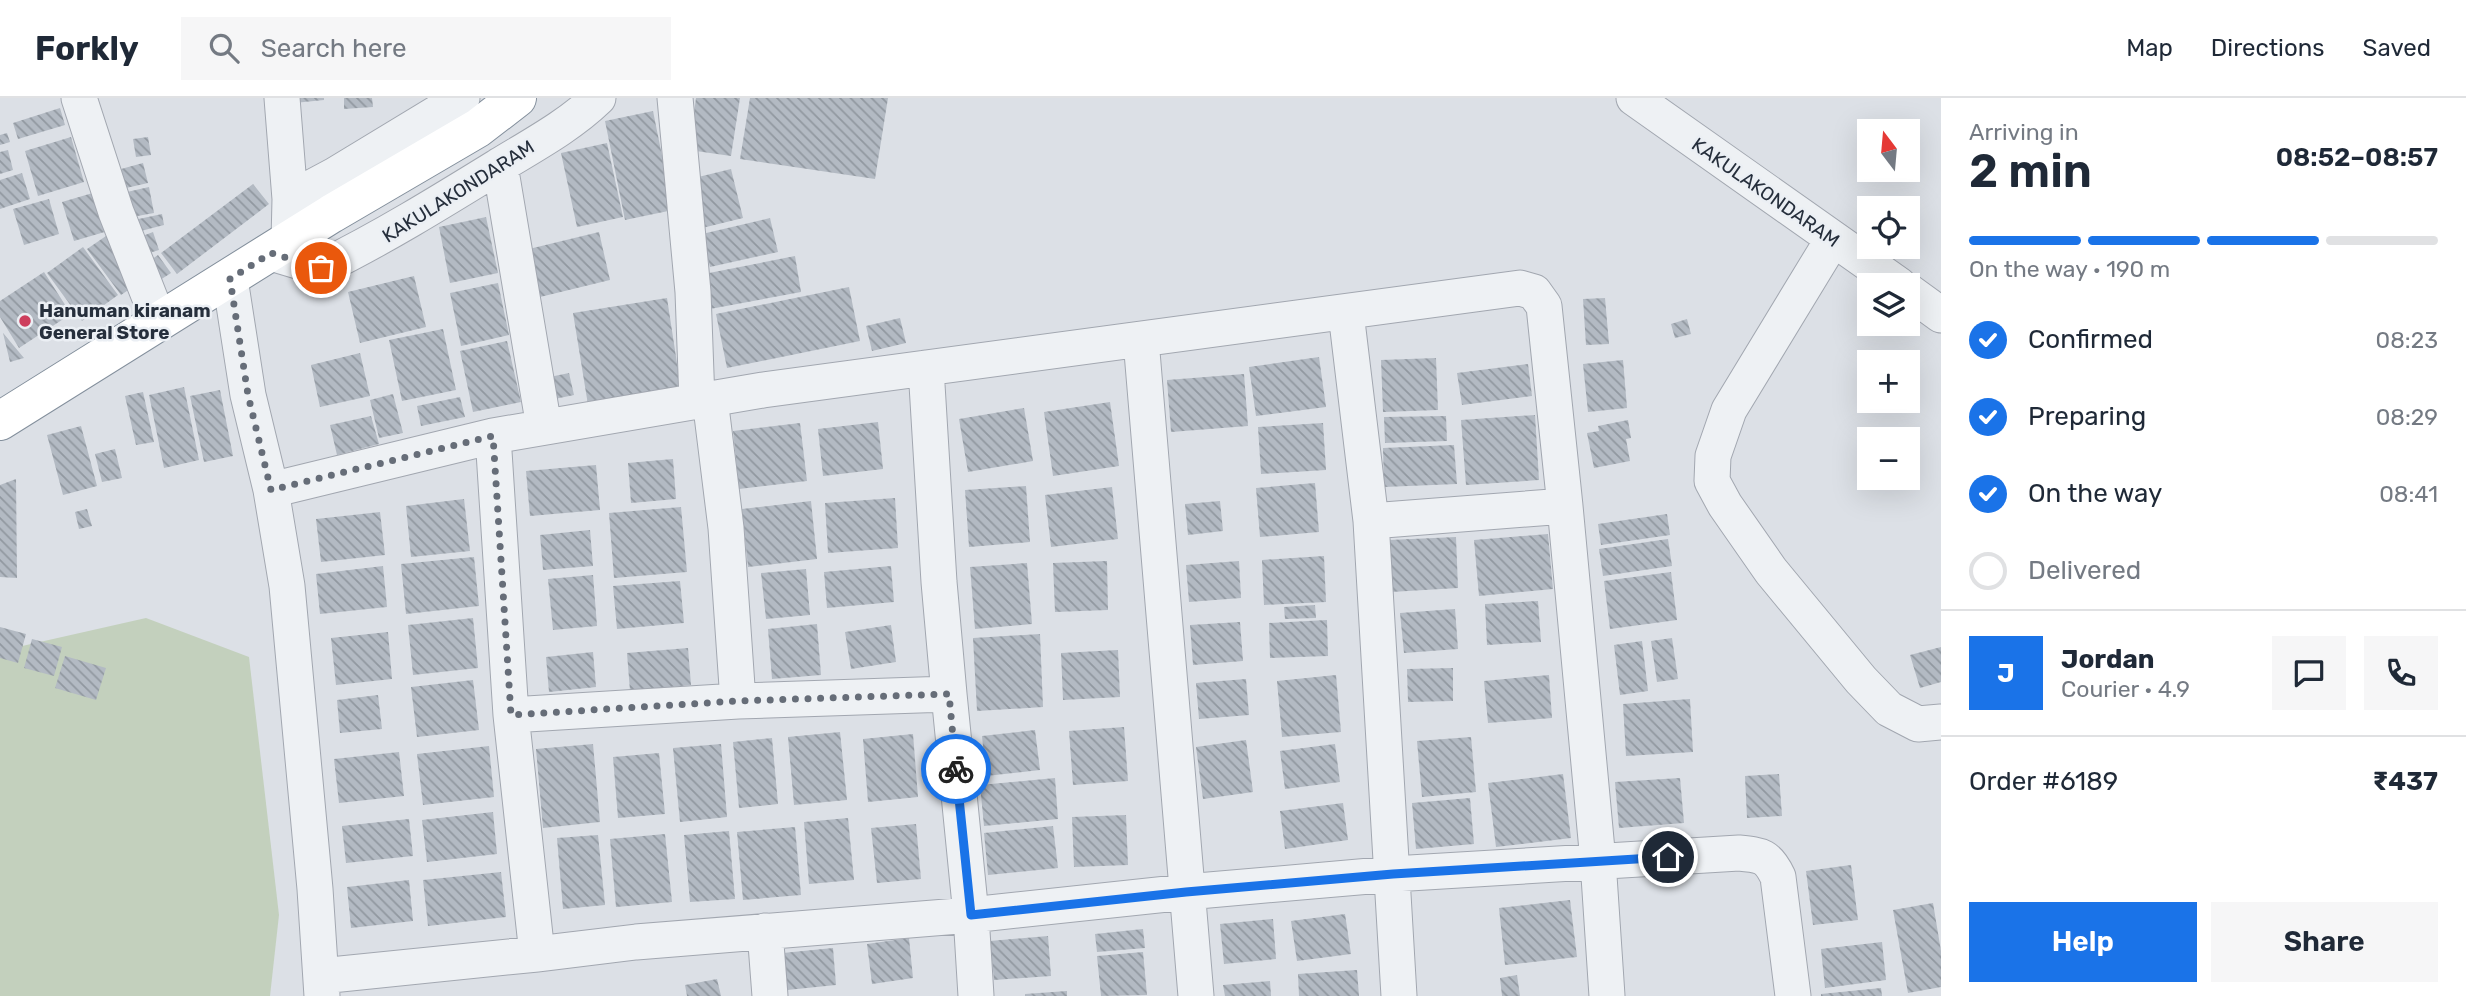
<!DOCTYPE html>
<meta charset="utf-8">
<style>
:root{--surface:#fff;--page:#f6f6f7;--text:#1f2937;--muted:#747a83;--line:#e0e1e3;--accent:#1a73e8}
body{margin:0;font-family:Rubik,sans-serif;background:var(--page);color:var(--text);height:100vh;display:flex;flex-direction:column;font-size:26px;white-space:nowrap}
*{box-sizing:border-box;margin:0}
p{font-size:23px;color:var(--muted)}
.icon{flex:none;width:38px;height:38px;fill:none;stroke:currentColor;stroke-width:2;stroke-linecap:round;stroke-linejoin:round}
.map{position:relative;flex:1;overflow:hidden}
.details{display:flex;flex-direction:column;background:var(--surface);width:525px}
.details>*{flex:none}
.needle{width:46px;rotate:344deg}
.buttons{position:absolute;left:1857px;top:21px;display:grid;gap:14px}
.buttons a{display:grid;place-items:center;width:63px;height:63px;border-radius:0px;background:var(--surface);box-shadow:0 7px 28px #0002;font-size:35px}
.pin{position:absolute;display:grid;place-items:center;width:60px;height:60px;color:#fff;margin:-30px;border:4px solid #fff;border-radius:50%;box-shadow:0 2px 7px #0007}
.courier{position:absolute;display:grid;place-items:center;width:70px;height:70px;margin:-35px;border:5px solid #1a73e8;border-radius:50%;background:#fff;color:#222;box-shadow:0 2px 9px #0007}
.headline em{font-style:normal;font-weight:600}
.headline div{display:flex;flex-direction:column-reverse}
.headline{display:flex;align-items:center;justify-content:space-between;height:119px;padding:0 28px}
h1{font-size:46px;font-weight:600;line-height:52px}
.bar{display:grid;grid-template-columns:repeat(4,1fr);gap:10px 7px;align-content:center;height:84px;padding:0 28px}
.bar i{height:9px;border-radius:5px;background:var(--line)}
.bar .selected{background:var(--accent)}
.bar p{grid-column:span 4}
.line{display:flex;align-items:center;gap:18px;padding:0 28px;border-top:2px solid var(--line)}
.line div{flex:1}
.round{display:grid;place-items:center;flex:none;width:74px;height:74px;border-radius:0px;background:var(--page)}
ol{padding:0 28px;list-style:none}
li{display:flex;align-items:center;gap:21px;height:77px}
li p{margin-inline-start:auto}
li .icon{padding:7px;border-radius:50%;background:var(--accent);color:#fff;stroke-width:4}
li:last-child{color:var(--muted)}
li i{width:38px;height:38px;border:4px solid var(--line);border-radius:50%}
.cta{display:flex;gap:14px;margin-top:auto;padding:14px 28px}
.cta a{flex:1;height:80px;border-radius:0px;background:var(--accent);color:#fff;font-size:28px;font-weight:600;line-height:80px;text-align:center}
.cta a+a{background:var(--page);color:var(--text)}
header{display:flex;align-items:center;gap:42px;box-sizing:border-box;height:98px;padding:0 35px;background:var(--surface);border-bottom:2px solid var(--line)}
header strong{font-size:33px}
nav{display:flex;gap:38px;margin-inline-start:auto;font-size:24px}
.search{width:490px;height:63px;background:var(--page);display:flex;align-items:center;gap:18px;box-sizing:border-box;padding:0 24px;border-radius:0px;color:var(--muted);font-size:26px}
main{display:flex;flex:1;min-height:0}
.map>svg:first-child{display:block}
.green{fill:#c3d0bd}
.building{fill:url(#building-back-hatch)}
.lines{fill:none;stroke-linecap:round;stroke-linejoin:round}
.minor-casing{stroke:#a2a7b0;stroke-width:37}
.trunk-casing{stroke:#838f9c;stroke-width:40}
.minor{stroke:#eef1f4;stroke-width:35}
.trunk{stroke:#fff;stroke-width:38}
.done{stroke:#666d78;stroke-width:7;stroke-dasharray:0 12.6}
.route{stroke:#1a73e8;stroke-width:9}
.poi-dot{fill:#cd3e5d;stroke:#ebeff4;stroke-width:2.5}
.labels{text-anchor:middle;stroke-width:5;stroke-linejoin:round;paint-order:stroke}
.street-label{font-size:19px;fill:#262f3c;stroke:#ebeff4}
.poi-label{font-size:19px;font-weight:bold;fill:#262f3c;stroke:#ebeff4;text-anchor:start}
</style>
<header>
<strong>Forkly</strong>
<div class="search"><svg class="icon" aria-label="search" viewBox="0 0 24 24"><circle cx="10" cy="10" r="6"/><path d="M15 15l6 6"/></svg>Search here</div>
<nav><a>Map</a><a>Directions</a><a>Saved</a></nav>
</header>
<main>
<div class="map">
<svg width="1941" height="898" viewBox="0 0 1941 898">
<defs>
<pattern id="building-back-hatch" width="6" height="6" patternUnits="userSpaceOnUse" patternTransform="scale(1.75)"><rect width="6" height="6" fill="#b3bac3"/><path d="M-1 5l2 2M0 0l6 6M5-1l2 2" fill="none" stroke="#9198a0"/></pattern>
</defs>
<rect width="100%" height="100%" fill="#dce0e6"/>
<!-- green -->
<path class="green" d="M 146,520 L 249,559 L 279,817 L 270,898 L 0,898 L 0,553 Z"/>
<!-- building -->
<path class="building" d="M 294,0 L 324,0 L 324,2 L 294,5 Z
M 344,0 L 372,0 L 373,9 L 344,11 Z
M 696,0 L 740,0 L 731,58 L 689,52 Z
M 750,0 L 888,0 L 875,81 L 740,61 Z
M 60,10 L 65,27 L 18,41 L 13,25 Z
M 653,13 L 673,112 L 625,122 L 605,23 Z
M 7,35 L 10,44 L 0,47 L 0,37 Z
M 71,39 L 84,84 L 38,98 L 25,53 Z
M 148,39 L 151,57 L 136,59 L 133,41 Z
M 607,45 L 623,119 L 577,129 L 561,55 Z
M 8,52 L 13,72 L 0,76 L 0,54 Z
M 143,65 L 148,85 L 126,90 L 121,71 Z
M 731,71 L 743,120 L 698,131 L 686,82 Z
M 22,75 L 30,101 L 0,111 L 0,82 Z
M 253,86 L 269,106 L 177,176 L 161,155 Z
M 149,89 L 154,115 L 132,119 L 127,94 Z
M 96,94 L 108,133 L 74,143 L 62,104 Z
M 49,101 L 59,136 L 24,147 L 13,111 Z
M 162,116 L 164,127 L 137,134 L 134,122 Z
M 486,119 L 498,175 L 450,185 L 439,129 Z
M 770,120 L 778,154 L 710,169 L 702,136 Z
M 153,134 L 159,152 L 146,156 L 140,139 Z
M 599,134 L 610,182 L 540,199 L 529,151 Z
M 106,138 L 140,184 L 121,197 L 87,151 Z
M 83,149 L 118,197 L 82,223 L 47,175 Z
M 158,157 L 171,175 L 160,182 L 148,164 Z
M 795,158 L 801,194 L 710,211 L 704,176 Z
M 44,174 L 71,216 L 19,250 L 0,219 L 0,203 Z
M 414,178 L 426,229 L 360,245 L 348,194 Z
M 498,185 L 509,237 L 461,248 L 450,195 Z
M 849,189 L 860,243 L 727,270 L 716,216 Z
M 667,200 L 682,298 L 589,313 L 573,215 Z
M 1605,200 L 1609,246 L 1586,247 L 1583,201 Z
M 900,220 L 906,245 L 872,253 L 866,228 Z
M 1687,221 L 1691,236 L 1675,240 L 1671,226 Z
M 443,231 L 456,292 L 402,303 L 389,242 Z
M 3,235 L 24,260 L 10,264 Z
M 507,243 L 521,304 L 473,314 L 460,253 Z
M 360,255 L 370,298 L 320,309 L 311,267 Z
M 1319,259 L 1326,309 L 1256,318 L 1249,269 Z
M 1436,260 L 1438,312 L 1383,314 L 1381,262 Z
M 1623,262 L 1627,310 L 1588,314 L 1583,266 Z
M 1528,266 L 1532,298 L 1462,307 L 1457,275 Z
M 569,275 L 574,297 L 545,303 L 540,281 Z
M 1244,276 L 1248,328 L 1171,334 L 1167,282 Z
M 184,289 L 199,362 L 164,370 L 149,297 Z
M 220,292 L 233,358 L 204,364 L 190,298 Z
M 143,294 L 154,344 L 136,347 L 125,298 Z
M 393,296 L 403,335 L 379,340 L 370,302 Z
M 460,299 L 465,319 L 421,328 L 417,308 Z
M 1110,304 L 1119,368 L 1053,378 L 1044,314 Z
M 1024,310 L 1033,363 L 968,374 L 959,321 Z
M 1535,317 L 1539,382 L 1466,387 L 1461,322 Z
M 371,318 L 379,346 L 337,357 L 330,327 Z
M 1446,318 L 1447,343 L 1385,345 L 1384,319 Z
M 1628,322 L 1631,340 L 1626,341 L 1630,363 L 1594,370 L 1587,335 L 1599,333 L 1598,328 Z
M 878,324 L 883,371 L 823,378 L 818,331 Z
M 800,325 L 807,383 L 739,391 L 733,333 Z
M 1323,325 L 1326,372 L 1261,376 L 1258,329 Z
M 81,328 L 97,388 L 63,397 L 47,337 Z
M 1454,347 L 1457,386 L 1384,389 L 1383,350 Z
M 115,351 L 122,380 L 102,384 L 95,356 Z
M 673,361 L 676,401 L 631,405 L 628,365 Z
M 596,367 L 600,412 L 530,418 L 526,373 Z
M 16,381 L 17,480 L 0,479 L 0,387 Z
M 1315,385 L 1319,434 L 1260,439 L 1256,390 Z
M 1026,388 L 1030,444 L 969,449 L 965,392 Z
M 1112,389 L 1118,441 L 1051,449 L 1045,397 Z
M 895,400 L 898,450 L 828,455 L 825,405 Z
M 464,401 L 470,453 L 411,459 L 406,408 Z
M 811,403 L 817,461 L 748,469 L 742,411 Z
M 1220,403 L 1223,433 L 1188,437 L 1185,406 Z
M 681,409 L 687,474 L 614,480 L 609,415 Z
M 87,411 L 92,428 L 79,431 L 75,414 Z
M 380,414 L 385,457 L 321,464 L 316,421 Z
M 1667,416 L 1670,437 L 1601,447 L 1598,426 Z
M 590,432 L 593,468 L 543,472 L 540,437 Z
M 1548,436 L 1553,491 L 1479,498 L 1474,442 Z
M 1456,439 L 1458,490 L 1391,494 L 1389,442 Z
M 1668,441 L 1672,468 L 1603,478 L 1599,451 Z
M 1324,458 L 1326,504 L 1264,507 L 1262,462 Z
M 474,459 L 479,508 L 406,516 L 401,466 Z
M 1107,463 L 1108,512 L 1055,514 L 1053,465 Z
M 1239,463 L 1241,500 L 1189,504 L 1186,467 Z
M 1027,465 L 1032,526 L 975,531 L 970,469 Z
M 383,468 L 387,509 L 320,516 L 316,476 Z
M 891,468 L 894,504 L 827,510 L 824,474 Z
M 806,471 L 810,517 L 766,521 L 761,475 Z
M 1671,474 L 1677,522 L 1610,531 L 1604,483 Z
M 593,477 L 597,528 L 553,532 L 548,481 Z
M 680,483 L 684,525 L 617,531 L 613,488 Z
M 1538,503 L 1541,544 L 1487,547 L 1485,506 Z
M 1315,507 L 1316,520 L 1285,521 L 1284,509 Z
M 1455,511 L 1458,551 L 1404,555 L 1400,515 Z
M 473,520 L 478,570 L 413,577 L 408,527 Z
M 1327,522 L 1328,558 L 1270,560 L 1269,525 Z
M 1240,524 L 1243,563 L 1193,567 L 1190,527 Z
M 817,526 L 821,577 L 772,581 L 768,531 Z
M 891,527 L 896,564 L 851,571 L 845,534 Z
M 0,529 L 26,536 L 18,565 L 0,560 Z
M 388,534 L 392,581 L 336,587 L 331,540 Z
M 1040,536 L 1043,609 L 977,613 L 973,540 Z
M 1672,540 L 1678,581 L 1657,584 L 1651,543 Z
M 32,541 L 62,549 L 54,578 L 24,570 Z
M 1642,543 L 1648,593 L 1620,597 L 1614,547 Z
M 1941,549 L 1941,584 L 1920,590 L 1910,557 Z
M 688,550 L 691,587 L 630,593 L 627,555 Z
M 1118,552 L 1120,599 L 1063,602 L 1061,555 Z
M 593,554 L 596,589 L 549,594 L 546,559 Z
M 65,558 L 106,570 L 96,602 L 55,590 Z
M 1453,570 L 1453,603 L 1408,604 L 1407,571 Z
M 1336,577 L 1341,634 L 1282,639 L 1277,583 Z
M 1549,577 L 1552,620 L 1488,625 L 1484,583 Z
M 1246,581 L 1249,617 L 1199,621 L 1196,585 Z
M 473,582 L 479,632 L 417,639 L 411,589 Z
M 378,597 L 382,631 L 340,635 L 337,602 Z
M 1690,601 L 1693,654 L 1626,658 L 1623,606 Z
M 1124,629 L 1128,683 L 1073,687 L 1069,633 Z
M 1035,632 L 1040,672 L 986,678 L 982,638 Z
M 840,634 L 847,702 L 794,707 L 788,639 Z
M 913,636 L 918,699 L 868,704 L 863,641 Z
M 1471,639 L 1476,694 L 1422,699 L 1417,643 Z
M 772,640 L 778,706 L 739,710 L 733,644 Z
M 1246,642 L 1253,694 L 1203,701 L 1196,649 Z
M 593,646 L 600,724 L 543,730 L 536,651 Z
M 721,646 L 727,719 L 680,724 L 673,650 Z
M 1335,646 L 1340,684 L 1285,691 L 1280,653 Z
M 489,648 L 494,699 L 423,707 L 417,656 Z
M 399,654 L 404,698 L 339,705 L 334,661 Z
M 659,655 L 665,716 L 618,720 L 613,659 Z
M 1563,676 L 1571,740 L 1496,749 L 1488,685 Z
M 1779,676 L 1782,718 L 1747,720 L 1745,678 Z
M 1055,680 L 1058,721 L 984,728 L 980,687 Z
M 1680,680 L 1684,725 L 1619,730 L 1615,684 Z
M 1470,700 L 1474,746 L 1416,751 L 1412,705 Z
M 1343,705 L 1348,742 L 1285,751 L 1280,713 Z
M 493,714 L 497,756 L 427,764 L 422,722 Z
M 1126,717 L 1128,767 L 1074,769 L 1072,719 Z
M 848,720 L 854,782 L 809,786 L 804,724 Z
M 409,721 L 413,758 L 346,765 L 342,728 Z
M 916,726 L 921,781 L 877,785 L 871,730 Z
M 1053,728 L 1058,770 L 988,777 L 984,735 Z
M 795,729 L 801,797 L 743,802 L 737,734 Z
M 729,733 L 735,801 L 690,804 L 684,737 Z
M 665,736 L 672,804 L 616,809 L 610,741 Z
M 598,737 L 605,807 L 563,811 L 557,740 Z
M 1851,767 L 1858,822 L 1813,827 L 1806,773 Z
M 501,774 L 506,819 L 428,828 L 423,782 Z
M 409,782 L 413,823 L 351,830 L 347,789 Z
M 1570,802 L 1577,859 L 1505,867 L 1499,810 Z
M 1933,805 L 1941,853 L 1941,889 L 1908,895 L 1893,812 Z
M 1345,816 L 1351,856 L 1297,863 L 1291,823 Z
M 1273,821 L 1276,861 L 1224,866 L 1220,826 Z
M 1143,831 L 1145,850 L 1097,854 L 1095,836 Z
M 1048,838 L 1051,878 L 994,882 L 990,843 Z
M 909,840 L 913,880 L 872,886 L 867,846 Z
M 1882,844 L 1886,882 L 1825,890 L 1821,851 Z
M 833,850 L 836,887 L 787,892 L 783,855 Z
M 1143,854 L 1147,897 L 1101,898 L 1097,858 Z
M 1357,872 L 1359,898 L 1299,898 L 1298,876 Z
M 1517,877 L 1520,898 L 1502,898 L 1500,880 Z
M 717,881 L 721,898 L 687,898 L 685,887 Z
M 1270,883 L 1271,898 L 1225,898 L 1223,887 Z
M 1881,890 L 1882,898 L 1821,898 L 1821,896 Z
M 1067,893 L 1067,898 L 1025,898 L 1025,896 Z"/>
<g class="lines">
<defs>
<path id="minor" d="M 79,0 L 116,114 L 159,223
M 282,0 L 290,101
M 675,0 L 693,194 L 697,303
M 1634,0 L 1899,187
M 500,67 L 544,329
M 1833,141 L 1729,312 L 1713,358 L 1712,383 L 1725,407 L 1771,473 L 1861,582 L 1889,611 L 1918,626 L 1941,624
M 289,143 L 290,101 L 335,77 L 462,0
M 271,155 L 321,170 C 384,139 442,103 502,66 C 535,46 570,27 598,0
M 230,181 L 248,297 L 271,392 L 287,488 L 315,791 L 322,898
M 1908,193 L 1941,217
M 1346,215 L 1371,423 L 1399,898
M 1141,242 L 1196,898
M 493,338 L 511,617 L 537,856
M 271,392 L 493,338 L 763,292 L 1520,190 L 1534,194 L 1544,208 L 1565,408 L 1371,423
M 1565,408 L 1598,763 L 1607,898
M 949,596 L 971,817 L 976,898
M 738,603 L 949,596 L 939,484 L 926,270
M 511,617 L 738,603 L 726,430 L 710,301
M 765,833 L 770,898
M 321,878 L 537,856 L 636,844 L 971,817 L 1186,794 L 1393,776 L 1739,755 C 1762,757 1768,758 1778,779 L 1793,898"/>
<path id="trunk" d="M 0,323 L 331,116 L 478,30 L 517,0"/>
</defs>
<!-- minor casing -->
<use href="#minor" class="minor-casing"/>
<!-- trunk casing -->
<use href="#trunk" class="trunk-casing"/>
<!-- minor -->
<use href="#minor" class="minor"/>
<!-- trunk -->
<use href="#trunk" class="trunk"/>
</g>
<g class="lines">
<!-- done -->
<path class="done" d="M 321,170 L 271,155 L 230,181 L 248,297 L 271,392 L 493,338 L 511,617 L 738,603 L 949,596 L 956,671"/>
<!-- route -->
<path class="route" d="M 956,671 L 971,817 L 1186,794 L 1393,776 L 1668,759"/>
</g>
<!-- markers -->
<circle class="poi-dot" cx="25" cy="223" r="7"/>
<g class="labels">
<!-- street labels -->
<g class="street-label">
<text transform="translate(458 93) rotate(-32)" y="7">KAKULAKONDARAM</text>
<text transform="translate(1766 94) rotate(35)" y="7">KAKULAKONDARAM</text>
</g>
<!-- poi labels -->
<g class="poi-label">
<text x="39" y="219">Hanuman kiranam<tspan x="39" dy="22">General Store</tspan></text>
</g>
</g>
</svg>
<div class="buttons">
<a><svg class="needle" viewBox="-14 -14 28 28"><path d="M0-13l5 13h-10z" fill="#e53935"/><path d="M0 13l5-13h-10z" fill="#747a83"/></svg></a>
<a><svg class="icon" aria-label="locate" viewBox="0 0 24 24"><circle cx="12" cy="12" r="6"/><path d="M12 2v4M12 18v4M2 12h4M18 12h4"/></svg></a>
<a><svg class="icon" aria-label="layers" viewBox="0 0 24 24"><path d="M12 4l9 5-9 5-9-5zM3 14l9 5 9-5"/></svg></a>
<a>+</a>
<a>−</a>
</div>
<div class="pin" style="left:321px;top:170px;background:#ea580c"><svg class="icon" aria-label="bag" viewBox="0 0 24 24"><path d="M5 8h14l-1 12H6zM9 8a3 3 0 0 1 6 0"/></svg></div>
<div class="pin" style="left:1668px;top:759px;background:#1f2937"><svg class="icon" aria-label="home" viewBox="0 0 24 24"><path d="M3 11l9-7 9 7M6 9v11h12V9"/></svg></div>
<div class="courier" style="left:956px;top:671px"><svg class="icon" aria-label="bike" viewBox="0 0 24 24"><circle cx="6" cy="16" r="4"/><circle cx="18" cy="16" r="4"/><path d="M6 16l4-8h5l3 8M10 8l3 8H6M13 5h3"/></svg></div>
</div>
<section class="details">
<div class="headline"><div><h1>2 min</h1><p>Arriving in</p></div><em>08:52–08:57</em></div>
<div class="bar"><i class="selected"></i><i class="selected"></i><i class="selected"></i><i></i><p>On the way · 190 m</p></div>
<ol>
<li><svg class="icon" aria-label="check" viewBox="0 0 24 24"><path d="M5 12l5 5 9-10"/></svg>Confirmed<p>08:23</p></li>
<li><svg class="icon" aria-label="check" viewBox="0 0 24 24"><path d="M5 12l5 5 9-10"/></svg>Preparing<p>08:29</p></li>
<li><svg class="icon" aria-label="check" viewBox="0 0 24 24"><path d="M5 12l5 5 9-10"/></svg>On the way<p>08:41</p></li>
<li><i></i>Delivered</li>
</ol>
<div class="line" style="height:126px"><b class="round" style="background:var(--accent);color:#fff">J</b><div><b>Jordan</b><p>Courier · 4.9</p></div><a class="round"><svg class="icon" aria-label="chat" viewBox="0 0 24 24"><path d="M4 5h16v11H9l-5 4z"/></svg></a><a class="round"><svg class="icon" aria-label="phone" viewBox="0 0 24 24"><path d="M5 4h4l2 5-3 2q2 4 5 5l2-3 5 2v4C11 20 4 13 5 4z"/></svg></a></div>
<div class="line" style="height:91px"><div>Order #6189</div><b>₹437</b></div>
<div class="cta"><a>Help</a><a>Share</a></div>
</section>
</main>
